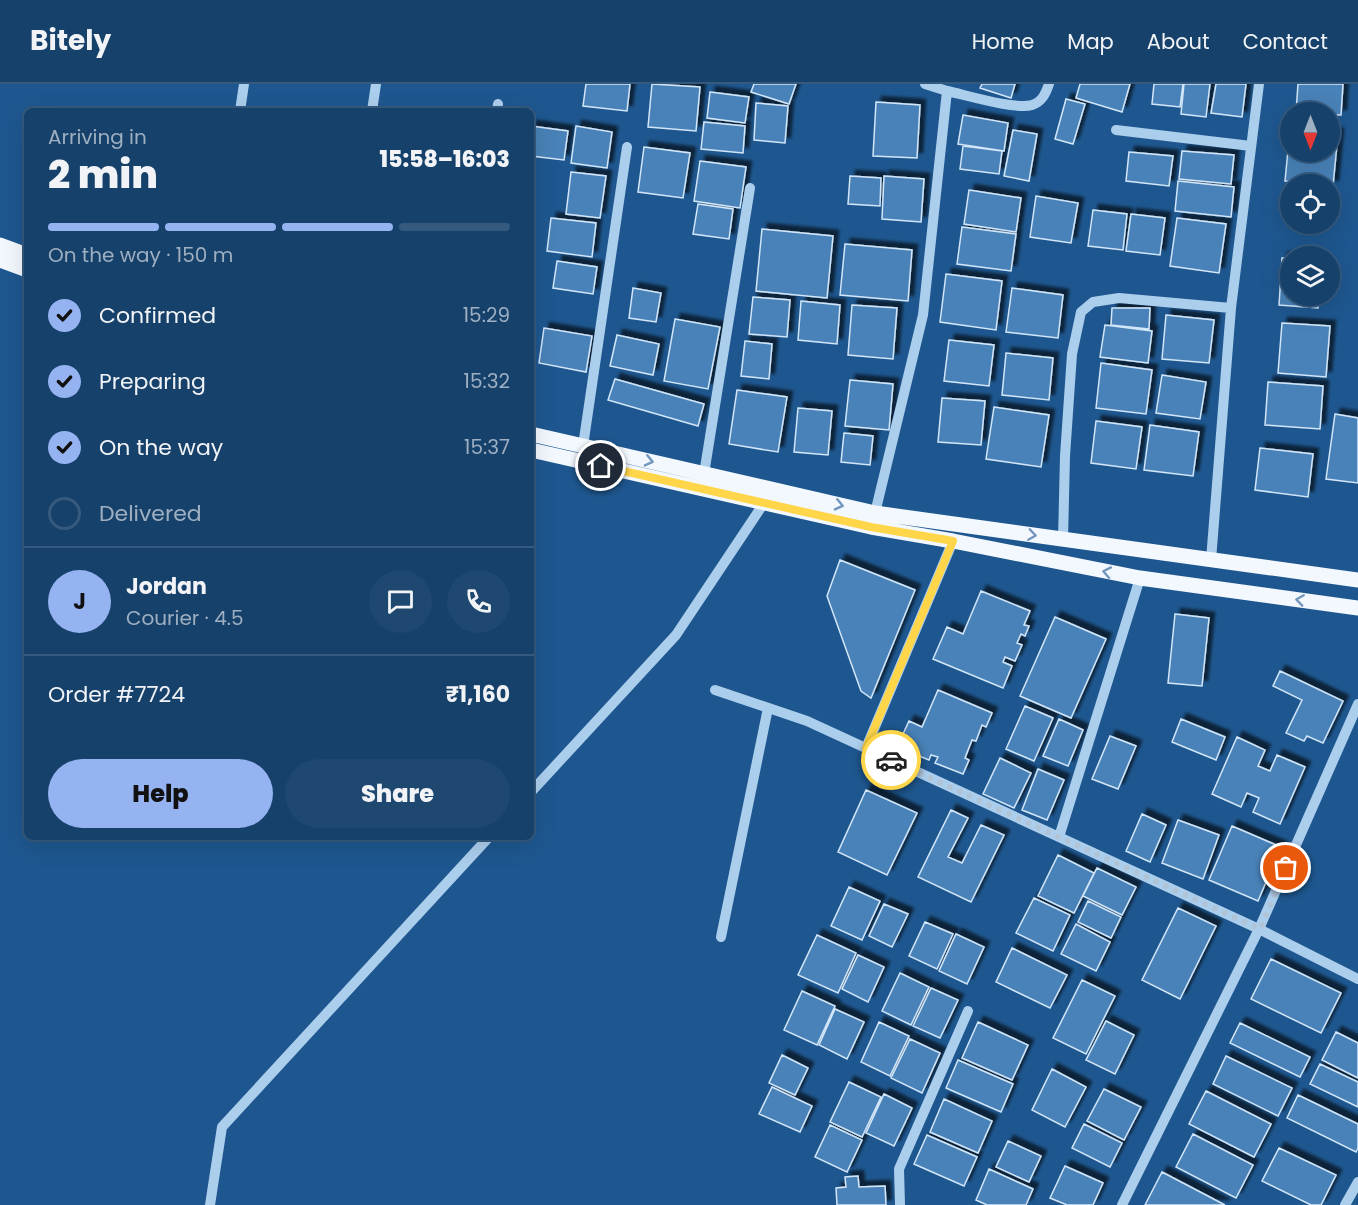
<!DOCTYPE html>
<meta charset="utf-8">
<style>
:root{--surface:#16416b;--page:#1f4871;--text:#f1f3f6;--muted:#9eafc1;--line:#355a7e;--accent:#95b2f1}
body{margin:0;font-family:Poppins,sans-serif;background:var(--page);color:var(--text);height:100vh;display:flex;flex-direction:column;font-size:22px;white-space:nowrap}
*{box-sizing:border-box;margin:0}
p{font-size:20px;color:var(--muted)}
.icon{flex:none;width:33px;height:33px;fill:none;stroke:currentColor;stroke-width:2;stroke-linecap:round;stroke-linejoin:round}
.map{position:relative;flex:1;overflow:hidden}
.details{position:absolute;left:24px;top:24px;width:510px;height:732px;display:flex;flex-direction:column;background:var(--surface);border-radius:9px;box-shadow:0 6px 24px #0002,0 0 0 2px var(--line)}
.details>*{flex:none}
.needle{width:39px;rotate:180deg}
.buttons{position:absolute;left:1280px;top:18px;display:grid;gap:12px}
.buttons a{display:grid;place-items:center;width:60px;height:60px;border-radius:50%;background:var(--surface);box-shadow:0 6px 24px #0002,0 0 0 2px var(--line);font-size:30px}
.pin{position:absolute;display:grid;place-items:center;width:51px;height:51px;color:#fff;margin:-26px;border:3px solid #fff;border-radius:50%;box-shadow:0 2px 6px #0007}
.courier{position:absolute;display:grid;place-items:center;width:60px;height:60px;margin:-30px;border:4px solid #ffd54a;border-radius:50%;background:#fff;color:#222;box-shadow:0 2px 8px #0007}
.headline em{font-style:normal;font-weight:800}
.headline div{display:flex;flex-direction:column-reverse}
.headline{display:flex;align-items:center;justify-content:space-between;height:102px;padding:0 24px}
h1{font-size:39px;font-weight:800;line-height:45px}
.bar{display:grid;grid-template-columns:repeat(4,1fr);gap:9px 6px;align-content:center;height:72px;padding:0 24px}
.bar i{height:8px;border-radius:4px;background:var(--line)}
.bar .on{background:var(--accent)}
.bar p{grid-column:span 4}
.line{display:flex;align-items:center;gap:15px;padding:0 24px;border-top:2px solid var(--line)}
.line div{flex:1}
.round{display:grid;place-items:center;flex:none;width:63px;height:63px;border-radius:32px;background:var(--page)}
ol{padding:0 24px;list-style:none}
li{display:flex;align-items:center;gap:18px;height:66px}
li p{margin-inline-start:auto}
li .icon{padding:6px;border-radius:50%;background:var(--accent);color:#111;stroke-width:4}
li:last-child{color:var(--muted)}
li i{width:33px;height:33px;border:3px solid var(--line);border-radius:50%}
.button{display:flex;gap:12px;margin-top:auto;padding:12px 24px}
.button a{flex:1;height:69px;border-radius:36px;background:var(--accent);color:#111;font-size:24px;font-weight:800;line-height:69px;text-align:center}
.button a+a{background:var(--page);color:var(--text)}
header{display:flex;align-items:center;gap:36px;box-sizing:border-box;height:84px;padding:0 30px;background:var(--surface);border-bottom:2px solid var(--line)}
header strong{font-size:28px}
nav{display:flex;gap:33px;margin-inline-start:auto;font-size:21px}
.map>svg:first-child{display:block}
.building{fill:#4a82b8;stroke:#d2e6f9;stroke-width:1.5;filter:url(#shadow)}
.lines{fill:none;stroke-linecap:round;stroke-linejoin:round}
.minor{stroke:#acceed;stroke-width:10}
.major{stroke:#f3f8ff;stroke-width:15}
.oneway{stroke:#7397bc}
.done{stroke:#b0c4d8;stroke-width:6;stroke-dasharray:0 10.8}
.route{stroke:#ffd54a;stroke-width:8}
</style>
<header>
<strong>Bitely</strong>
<nav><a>Home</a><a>Map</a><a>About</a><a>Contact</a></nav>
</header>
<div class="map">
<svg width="1358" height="1121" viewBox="0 0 1358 1121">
<defs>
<filter id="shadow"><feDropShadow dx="5.5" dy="-5.5" stdDeviation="1.5" flood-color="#0009"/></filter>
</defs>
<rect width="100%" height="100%" fill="#1e578f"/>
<!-- building -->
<path class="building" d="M 586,0 L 630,0 L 627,27 L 583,22 Z
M 652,0 L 700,3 L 696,47 L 648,43 Z
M 754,0 L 796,0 L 789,20 L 751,8 Z
M 982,0 L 1015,0 L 1011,14 L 980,4 Z
M 1080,0 L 1130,0 L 1122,28 L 1076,14 Z
M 1154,0 L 1183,0 L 1180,23 L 1152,20 Z
M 1184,0 L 1210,0 L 1206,33 L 1181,30 Z
M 1216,0 L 1246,0 L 1242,33 L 1211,29 Z
M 1298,0 L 1343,0 L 1341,31 L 1329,31 L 1329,28 L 1296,28 Z
M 710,8 L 749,13 L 745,39 L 707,34 Z
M 1066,15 L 1085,20 L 1073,60 L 1055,55 Z
M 876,18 L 920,21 L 917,74 L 873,72 Z
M 756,19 L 788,22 L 785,59 L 754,56 Z
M 963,31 L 1008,39 L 1004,67 L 958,60 Z
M 704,38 L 745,42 L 743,69 L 701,65 Z
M 531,42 L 568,47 L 564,76 L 531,72 Z
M 576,42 L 612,48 L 607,84 L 571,79 Z
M 1290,45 L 1290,68 L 1329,68 L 1329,49 L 1338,50 L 1333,102 L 1285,97 Z
M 1013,46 L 1037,50 L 1029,97 L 1004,92 Z
M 963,62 L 1002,67 L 999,90 L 960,85 Z
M 644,63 L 690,69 L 683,114 L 638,108 Z
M 1182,67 L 1234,71 L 1231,100 L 1179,95 Z
M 1129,68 L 1173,72 L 1169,102 L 1126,97 Z
M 700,77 L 746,83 L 740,124 L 694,117 Z
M 571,88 L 606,92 L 600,134 L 566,130 Z
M 850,92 L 881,94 L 880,122 L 848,120 Z
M 884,92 L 924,95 L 921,138 L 882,135 Z
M 1178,97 L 1234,103 L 1231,133 L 1175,127 Z
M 969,106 L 1021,114 L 1016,148 L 964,140 Z
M 1036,112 L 1078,119 L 1071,159 L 1030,153 Z
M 698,120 L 733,125 L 729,155 L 693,150 Z
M 1093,126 L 1127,130 L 1123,166 L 1088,162 Z
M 1131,130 L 1165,134 L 1160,171 L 1126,167 Z
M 551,134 L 596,139 L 592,173 L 547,167 Z
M 1177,134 L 1226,140 L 1219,189 L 1170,182 Z
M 962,143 L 1016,150 L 1011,187 L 957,180 Z
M 762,145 L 833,152 L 827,214 L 756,207 Z
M 845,160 L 912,166 L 908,217 L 840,211 Z
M 1282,174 L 1290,174 L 1290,212 L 1319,212 L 1318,224 L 1279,221 Z
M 557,177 L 597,183 L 593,210 L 553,204 Z
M 946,190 L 1002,197 L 996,246 L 940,238 Z
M 633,204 L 661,209 L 656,238 L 629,234 Z
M 1012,204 L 1063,211 L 1058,254 L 1006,248 Z
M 753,213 L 790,216 L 787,253 L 749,250 Z
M 801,217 L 840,221 L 837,260 L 798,256 Z
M 852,221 L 897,224 L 893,275 L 848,271 Z
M 1112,224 L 1150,224 L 1149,245 L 1111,241 Z
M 1166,231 L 1214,236 L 1209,279 L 1162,275 Z
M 675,235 L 720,243 L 708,305 L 664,297 Z
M 1282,239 L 1330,242 L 1326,293 L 1278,289 Z
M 1105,241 L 1152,247 L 1148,279 L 1100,273 Z
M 544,244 L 592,252 L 586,288 L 539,279 Z
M 617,251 L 659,260 L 653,291 L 610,282 Z
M 949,256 L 994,261 L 989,302 L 944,297 Z
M 745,257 L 772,260 L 769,295 L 741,292 Z
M 1006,269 L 1053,274 L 1049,316 L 1002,311 Z
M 1101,279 L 1152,286 L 1146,330 L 1096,324 Z
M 1162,291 L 1206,298 L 1200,335 L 1156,329 Z
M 615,295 L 704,320 L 698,342 L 608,316 Z
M 850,296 L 893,300 L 889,346 L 845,342 Z
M 1268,298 L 1323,302 L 1320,345 L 1265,341 Z
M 737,306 L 787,313 L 778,368 L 729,360 Z
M 942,314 L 985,317 L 981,361 L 938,358 Z
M 994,323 L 1049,331 L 1041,383 L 986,375 Z
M 798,324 L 832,327 L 828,371 L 794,368 Z
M 1335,330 L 1358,334 L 1358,399 L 1326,395 Z
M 1096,337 L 1142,343 L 1136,385 L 1091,379 Z
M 1150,341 L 1199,348 L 1193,392 L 1144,386 Z
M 844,349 L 873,352 L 870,381 L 841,378 Z
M 1260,364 L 1313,370 L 1308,413 L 1255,406 Z
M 840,476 L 915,506 L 871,614 L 861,607 L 827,512 Z
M 981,507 L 1030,527 L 1024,541 L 1029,542 L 1025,552 L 1021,550 L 1017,559 L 1022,561 L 1015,577 L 1005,573 L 1003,578 L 1012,582 L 1003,604 L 933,575 L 947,543 L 963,550 Z
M 1175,530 L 1209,534 L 1202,602 L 1168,599 Z
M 1055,533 L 1106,555 L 1071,634 L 1020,612 Z
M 1280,587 L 1343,617 L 1323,659 L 1307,652 L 1304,657 L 1286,649 L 1302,616 L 1273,602 Z
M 938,606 L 992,629 L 986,643 L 982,641 L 976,657 L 972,656 L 965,674 L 969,676 L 963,690 L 935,679 L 938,673 L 931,671 L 929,676 L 897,663 L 909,637 L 922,643 Z
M 1025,622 L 1053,634 L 1034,677 L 1006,665 Z
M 1059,635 L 1083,646 L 1068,682 L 1043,672 Z
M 1181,635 L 1225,653 L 1216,676 L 1172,658 Z
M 1110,652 L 1136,662 L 1118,705 L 1092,695 Z
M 1237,653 L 1265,666 L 1258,682 L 1270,687 L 1277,671 L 1305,683 L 1280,740 L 1253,728 L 1259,714 L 1247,709 L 1241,723 L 1212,710 Z
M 1000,674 L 1031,689 L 1014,724 L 983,710 Z
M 1038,685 L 1064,696 L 1047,736 L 1022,726 Z
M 866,706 L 917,729 L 887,791 L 838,768 Z
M 951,726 L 968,734 L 948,773 L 962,779 L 981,741 L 1004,751 L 971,818 L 918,793 Z
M 1142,730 L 1166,741 L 1150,778 L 1126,767 Z
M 1178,736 L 1219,751 L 1203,795 L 1162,779 Z
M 1232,742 L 1281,763 L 1258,817 L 1209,796 Z
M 1058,771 L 1094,789 L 1074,829 L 1038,812 Z
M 1097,784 L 1136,803 L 1122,831 L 1083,812 Z
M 849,803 L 880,817 L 862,856 L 831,842 Z
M 1034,814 L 1070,831 L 1053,867 L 1016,849 Z
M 1088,817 L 1121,833 L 1111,854 L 1078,838 Z
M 884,820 L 908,830 L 892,863 L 869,852 Z
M 1178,824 L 1216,842 L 1180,915 L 1142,896 Z
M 925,838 L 953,850 L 937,885 L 909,872 Z
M 1076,840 L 1110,858 L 1096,887 L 1061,870 Z
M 956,850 L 984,863 L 967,900 L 939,887 Z
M 817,851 L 856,869 L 838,909 L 798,891 Z
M 1012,864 L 1067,891 L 1050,924 L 996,898 Z
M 858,871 L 884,883 L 868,918 L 842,905 Z
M 1271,875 L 1341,909 L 1321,949 L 1251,915 Z
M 900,889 L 929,903 L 911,941 L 882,927 Z
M 1082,896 L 1115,912 L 1086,970 L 1053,954 Z
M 931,904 L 958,916 L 940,954 L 913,942 Z
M 802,907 L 835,922 L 817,961 L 784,946 Z
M 835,925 L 864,938 L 847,975 L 819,961 Z
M 1106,937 L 1134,951 L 1115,990 L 1086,976 Z
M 879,938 L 909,952 L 890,992 L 861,978 Z
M 978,938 L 1028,961 L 1012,996 L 962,974 Z
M 1240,939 L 1310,973 L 1300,993 L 1230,959 Z
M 1336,948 L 1358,959 L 1358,994 L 1322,976 Z
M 910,955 L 940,969 L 922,1009 L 891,994 Z
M 782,971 L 808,984 L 795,1011 L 769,999 Z
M 1226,972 L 1292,1004 L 1278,1032 L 1213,1000 Z
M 958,976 L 1013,1000 L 1001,1028 L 946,1004 Z
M 1320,980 L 1358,998 L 1358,1023 L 1310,1000 Z
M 1052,985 L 1086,1003 L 1065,1043 L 1032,1026 Z
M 849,998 L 881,1013 L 862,1053 L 830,1038 Z
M 772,1003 L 812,1022 L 800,1048 L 759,1030 Z
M 1104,1005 L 1141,1023 L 1124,1056 L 1087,1037 Z
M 1206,1007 L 1271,1040 L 1254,1073 L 1189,1040 Z
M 884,1010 L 912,1024 L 894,1062 L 866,1049 Z
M 1298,1011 L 1358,1040 L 1358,1064 L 1356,1068 L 1287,1034 Z
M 944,1015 L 992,1037 L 978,1069 L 930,1048 Z
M 1084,1040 L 1122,1059 L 1110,1083 L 1072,1064 Z
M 830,1041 L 862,1056 L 847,1088 L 815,1073 Z
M 1193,1050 L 1253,1081 L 1236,1114 L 1176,1083 Z
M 927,1051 L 977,1073 L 964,1102 L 914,1080 Z
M 1008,1057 L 1041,1072 L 1029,1098 L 996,1083 Z
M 1279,1064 L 1336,1091 L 1321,1121 L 1311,1121 L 1262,1097 Z
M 1065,1082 L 1103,1099 L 1093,1121 L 1067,1121 L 1050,1114 Z
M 989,1085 L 1033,1105 L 1026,1121 L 987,1121 L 976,1116 Z
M 1162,1088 L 1225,1121 L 1145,1121 Z
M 858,1092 L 859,1103 L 885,1102 L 886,1121 L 837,1121 L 836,1104 L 846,1103 L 845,1093 Z"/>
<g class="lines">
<!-- minor -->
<path class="minor" d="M 925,0 L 947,7
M 240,27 L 244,0
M 372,27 L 376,0
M 497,27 L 498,20
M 1116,46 L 1251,62
M 583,362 L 627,63
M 704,390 L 750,104
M 875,429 L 923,231 L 947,7 C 966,11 1015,26 1032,21 C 1042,18 1046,9 1049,0
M 1063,456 L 1065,372 L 1072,270 L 1081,228 L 1093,218 L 1119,214 L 1231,224
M 1211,476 L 1231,224 L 1259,0
M 715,606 L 807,637 L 1259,845 L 1358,895
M 866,664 L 953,457
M 531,708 L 676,551 L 764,419
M 1059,753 L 1140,494
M 721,853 L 768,624
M 210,1121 L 222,1043 L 489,753
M 900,1121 L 899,1085 L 968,927
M 1122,1121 L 1259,845 L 1358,620
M 1345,1121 L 1358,1098"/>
<!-- major -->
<path class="major" d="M 0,161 L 27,171
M 0,176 L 27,186
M 531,350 L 875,429 L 1358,496
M 531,366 L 871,443 L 953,457 L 1140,494 L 1358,524"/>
</g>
<!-- one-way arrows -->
<defs><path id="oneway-chevron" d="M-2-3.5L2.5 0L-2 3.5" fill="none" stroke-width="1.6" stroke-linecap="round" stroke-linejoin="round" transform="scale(1.5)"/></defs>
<g class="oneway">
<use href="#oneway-chevron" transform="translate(649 377) rotate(13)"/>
<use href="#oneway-chevron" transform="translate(839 421) rotate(13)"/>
<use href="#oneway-chevron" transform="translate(1032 451) rotate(8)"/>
<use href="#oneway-chevron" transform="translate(1107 488) rotate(-169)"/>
<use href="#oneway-chevron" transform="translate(1300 516) rotate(-172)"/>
</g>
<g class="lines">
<!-- done -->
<path class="done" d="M 891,676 L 1260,845 L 1286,784"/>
<!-- route -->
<path class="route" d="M 601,382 L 871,443 L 953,457 L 866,664 L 891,676"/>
</g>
</svg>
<div class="buttons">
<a><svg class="needle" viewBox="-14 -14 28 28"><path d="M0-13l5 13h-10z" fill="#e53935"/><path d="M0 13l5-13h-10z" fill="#9eafc1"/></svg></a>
<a><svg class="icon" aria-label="locate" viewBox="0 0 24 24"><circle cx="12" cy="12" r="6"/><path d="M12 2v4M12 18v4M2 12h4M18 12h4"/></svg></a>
<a><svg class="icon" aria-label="layers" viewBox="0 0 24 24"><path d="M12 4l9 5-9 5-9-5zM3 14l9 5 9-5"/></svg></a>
</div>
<div class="pin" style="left:1286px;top:784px;background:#ea580c"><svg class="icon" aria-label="bag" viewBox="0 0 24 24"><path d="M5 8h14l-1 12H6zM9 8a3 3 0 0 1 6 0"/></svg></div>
<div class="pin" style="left:601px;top:382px;background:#1f2937"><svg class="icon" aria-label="home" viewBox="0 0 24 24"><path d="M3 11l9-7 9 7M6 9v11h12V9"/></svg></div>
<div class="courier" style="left:891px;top:676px"><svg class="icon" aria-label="car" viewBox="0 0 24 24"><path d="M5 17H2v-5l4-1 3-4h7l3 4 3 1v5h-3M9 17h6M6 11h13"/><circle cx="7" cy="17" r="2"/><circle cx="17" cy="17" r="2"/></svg></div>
<section class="details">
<div class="headline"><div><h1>2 min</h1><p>Arriving in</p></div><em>15:58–16:03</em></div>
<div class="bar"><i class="on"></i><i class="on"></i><i class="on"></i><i></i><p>On the way · 150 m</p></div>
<ol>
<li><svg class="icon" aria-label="check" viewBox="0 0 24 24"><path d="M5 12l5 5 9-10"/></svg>Confirmed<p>15:29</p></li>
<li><svg class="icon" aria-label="check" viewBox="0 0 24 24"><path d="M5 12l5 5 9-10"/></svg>Preparing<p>15:32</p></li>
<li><svg class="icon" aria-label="check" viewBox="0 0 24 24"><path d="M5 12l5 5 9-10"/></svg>On the way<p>15:37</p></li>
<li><i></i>Delivered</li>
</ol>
<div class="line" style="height:108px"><b class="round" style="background:var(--accent);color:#111">J</b><div><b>Jordan</b><p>Courier · 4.5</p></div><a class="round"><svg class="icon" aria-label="chat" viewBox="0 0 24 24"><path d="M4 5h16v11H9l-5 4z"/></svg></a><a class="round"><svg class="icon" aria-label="phone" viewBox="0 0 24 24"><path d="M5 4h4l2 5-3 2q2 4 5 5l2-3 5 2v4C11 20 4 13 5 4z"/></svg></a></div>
<div class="line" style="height:78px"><div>Order #7724</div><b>₹1,160</b></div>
<div class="button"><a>Help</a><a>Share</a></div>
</section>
</div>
